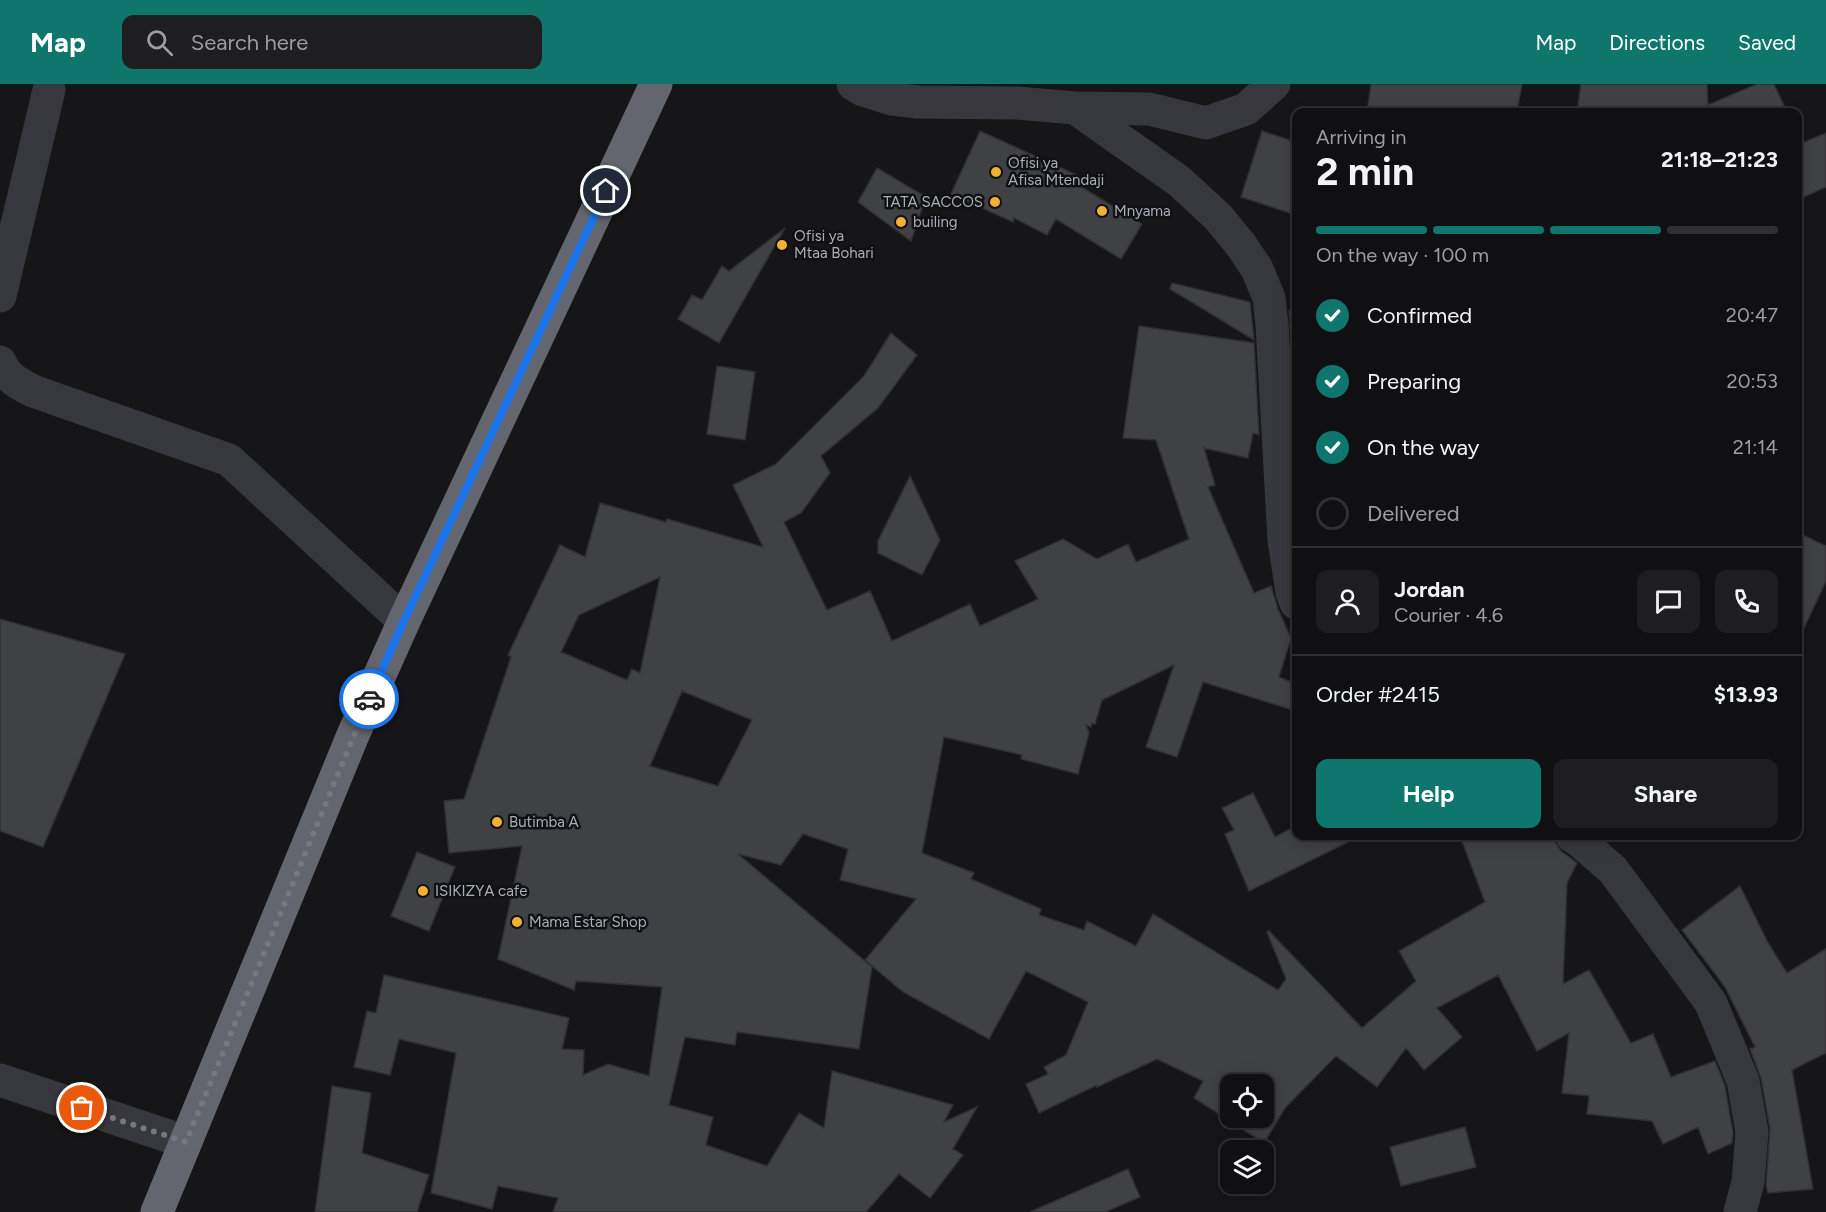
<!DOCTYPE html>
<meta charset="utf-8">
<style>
:root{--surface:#101012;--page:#1e1e20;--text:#f1f3f6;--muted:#9c9d9f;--line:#303032;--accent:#0f766e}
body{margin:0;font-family:Figtree,sans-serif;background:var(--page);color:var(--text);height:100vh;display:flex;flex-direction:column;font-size:22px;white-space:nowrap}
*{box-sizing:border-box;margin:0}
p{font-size:20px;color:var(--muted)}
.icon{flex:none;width:33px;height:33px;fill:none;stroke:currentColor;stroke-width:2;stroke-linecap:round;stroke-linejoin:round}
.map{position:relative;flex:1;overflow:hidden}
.details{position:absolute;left:1292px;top:24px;width:510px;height:732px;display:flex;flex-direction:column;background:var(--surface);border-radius:12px;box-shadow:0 3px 15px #0003,0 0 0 2px var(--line)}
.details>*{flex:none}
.controls{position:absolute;left:1220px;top:990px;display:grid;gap:12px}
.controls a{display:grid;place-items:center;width:54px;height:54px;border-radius:12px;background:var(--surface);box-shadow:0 3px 15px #0003,0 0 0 2px var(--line);font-size:30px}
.pin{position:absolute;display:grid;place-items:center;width:51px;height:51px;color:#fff;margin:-26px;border:3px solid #fff;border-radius:50%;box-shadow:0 2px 6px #0007}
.courier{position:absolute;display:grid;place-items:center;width:60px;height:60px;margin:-30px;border:4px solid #1a73e8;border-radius:50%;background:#fff;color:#222;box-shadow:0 2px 8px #0007}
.summary em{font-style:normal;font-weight:700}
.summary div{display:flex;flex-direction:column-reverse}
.summary{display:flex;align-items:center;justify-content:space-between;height:102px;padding:0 24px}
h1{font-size:39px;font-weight:700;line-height:45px}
.bar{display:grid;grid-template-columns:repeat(4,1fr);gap:9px 6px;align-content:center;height:72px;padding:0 24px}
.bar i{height:8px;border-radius:4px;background:var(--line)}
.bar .active{background:var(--accent)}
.bar p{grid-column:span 4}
.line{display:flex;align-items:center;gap:15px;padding:0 24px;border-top:2px solid var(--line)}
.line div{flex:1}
.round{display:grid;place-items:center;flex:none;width:63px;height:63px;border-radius:12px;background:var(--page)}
ol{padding:0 24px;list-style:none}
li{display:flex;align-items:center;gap:18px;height:66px}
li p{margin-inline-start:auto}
li .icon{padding:6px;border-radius:50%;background:var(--accent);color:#fff;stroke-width:4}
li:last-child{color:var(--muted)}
li i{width:33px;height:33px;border:3px solid var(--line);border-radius:50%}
.action{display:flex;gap:12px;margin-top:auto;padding:12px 24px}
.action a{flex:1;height:69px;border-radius:12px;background:var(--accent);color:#fff;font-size:24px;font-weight:700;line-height:69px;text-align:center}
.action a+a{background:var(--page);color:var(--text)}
header{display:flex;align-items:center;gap:36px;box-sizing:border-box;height:84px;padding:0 30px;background:var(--accent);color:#fff}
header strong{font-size:28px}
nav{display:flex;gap:33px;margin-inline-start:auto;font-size:21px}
.search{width:420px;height:54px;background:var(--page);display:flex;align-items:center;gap:15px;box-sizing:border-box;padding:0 21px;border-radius:12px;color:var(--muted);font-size:22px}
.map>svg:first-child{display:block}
.building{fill:#404145;stroke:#303034;stroke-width:1.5;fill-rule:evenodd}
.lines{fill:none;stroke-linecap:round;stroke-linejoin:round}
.minor{stroke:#37383d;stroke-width:33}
.highway{stroke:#63666e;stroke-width:33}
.done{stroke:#757880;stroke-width:6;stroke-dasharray:0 10.8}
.route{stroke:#1a73e8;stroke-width:8}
.poi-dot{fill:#f2b134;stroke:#111113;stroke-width:2}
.labels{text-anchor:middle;stroke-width:5;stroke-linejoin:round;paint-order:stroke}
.poi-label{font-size:15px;fill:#a8adb8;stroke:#111113;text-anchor:start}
</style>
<header>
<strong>Map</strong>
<div class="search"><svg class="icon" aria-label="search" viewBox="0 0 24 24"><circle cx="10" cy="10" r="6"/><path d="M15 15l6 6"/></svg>Search here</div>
<nav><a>Map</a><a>Directions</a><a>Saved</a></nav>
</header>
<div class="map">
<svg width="1826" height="1128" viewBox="0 0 1826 1128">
<rect width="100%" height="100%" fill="#161618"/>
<!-- building -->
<path class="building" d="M 1371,0 L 1522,0 L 1517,28 L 1367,28 Z
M 1581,0 L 1707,0 L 1708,21 L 1757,0 L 1774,0 L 1787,28 L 1577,28 Z
M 980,47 L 1079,92 L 1075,99 L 1142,140 L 1121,175 L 1056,135 L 1047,151 L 1014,134 L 1013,138 L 951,110 Z
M 1262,47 L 1296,58 L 1296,131 L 1241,113 Z
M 1826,49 L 1826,103 L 1797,116 L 1797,61 Z
M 877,84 L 926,113 L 911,157 L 858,118 Z
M 785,144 L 719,259 L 678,235 L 692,211 L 702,216 L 722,182 L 729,187 Z
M 1172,199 L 1250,218 L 1254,256 L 1170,205 Z
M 1289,227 L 1296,228 L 1296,318 L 1295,318 Z
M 1139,242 L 1254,259 L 1259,351 L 1253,349 L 1248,374 L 1204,364 L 1215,401 L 1208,403 L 1254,509 L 1271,502 L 1278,525 L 1291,554 L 1279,593 L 1296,600 L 1296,627 L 1203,598 L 1177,673 L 1146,663 L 1174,581 L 1102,616 L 1095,640 L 1092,639 L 1091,643 L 1086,641 L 1089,649 L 1078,690 L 1021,675 L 1022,671 L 944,653 L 922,769 L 974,789 L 971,795 L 1041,825 L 1039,831 L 1084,846 L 1087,837 L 1136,862 L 1153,830 L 1278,906 L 1286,895 L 1267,848 L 1269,847 L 1362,944 L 1416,897 L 1399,867 L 1485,818 L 1460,752 L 1542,752 L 1555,758 L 1561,767 L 1577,779 L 1567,799 L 1563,900 L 1589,886 L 1631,959 L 1653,950 L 1671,993 L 1715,977 L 1725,1002 L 1733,1049 L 1732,1059 L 1708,1070 L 1698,1043 L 1663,1060 L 1652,1037 L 1587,1030 L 1589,1012 L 1562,1009 L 1569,949 L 1537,967 L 1498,891 L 1437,924 L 1462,953 L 1424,986 L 1406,964 L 1377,1003 L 1336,972 L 1285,1024 L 1264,1059 L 1194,1014 L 1203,997 L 1157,975 L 1097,1003 L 1097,1001 L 1039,1029 L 1026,1000 L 1048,990 L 1044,983 L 1066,971 L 1088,918 L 1026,887 L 989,955 L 903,908 L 865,876 L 916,815 L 840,796 L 848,765 L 803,750 L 781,781 L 738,770 L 872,883 L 859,965 L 737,948 L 735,961 L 685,953 L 669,1021 L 713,1033 L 706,1061 L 767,1082 L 799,1029 L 824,1044 L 832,987 L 953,1021 L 944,1038 L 977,1023 L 953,1065 L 963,1071 L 930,1114 L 899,1090 L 866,1128 L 553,1128 L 558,1114 L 498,1102 L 492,1125 L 431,1109 L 456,969 L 399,955 L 390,991 L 354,983 L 367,927 L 376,929 L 384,891 L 569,934 L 562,965 L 584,966 L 583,991 L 608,980 L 649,992 L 662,903 L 576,897 L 574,906 L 498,875 L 522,762 L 449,769 L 444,717 L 464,715 L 511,573 L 508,571 L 560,461 L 585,473 L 600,419 L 666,438 L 667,435 L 763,463 L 733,401 L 776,380 L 864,292 L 891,249 L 917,271 L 878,324 L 821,372 L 830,389 L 801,429 L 784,438 L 827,526 L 870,507 L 892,557 L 970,520 L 980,542 L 1038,515 L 1015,477 L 1063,455 L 1097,475 L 1128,460 L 1136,478 L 1189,455 L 1156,356 L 1123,354 ZM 660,493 L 640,589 L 632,585 L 627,596 L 561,568 L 579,531 ZM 682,607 L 752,636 L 718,702 L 650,682 ZM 1230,1000 L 1263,1000 L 1263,1034 L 1230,1034 Z
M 717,282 L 755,288 L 745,356 L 707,350 Z
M 910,392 L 940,456 L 922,491 L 878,469 L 878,457 Z
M 1797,448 L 1826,462 L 1826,497 L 1797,559 Z
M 0,535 L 125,570 L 43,763 L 0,747 Z
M 1253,709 L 1275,753 L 1296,742 L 1296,752 L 1360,752 L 1249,807 L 1225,750 L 1234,746 L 1222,724 Z
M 417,768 L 455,783 L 429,847 L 391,832 Z
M 1740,802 L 1767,857 L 1787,889 L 1826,865 L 1826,969 L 1792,986 L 1813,1105 L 1768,1109 L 1766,1102 L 1770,1045 L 1761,994 L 1750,965 L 1755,963 L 1725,903 L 1682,846 Z
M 332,1002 L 371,1009 L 362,1069 L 429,1091 L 417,1128 L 315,1128 Z
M 1465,1043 L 1476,1083 L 1401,1102 L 1390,1063 Z
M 1128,1085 L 1140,1113 L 1105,1128 L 1030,1128 Z"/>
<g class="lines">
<!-- minor -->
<path class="minor" d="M 853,0 L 863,6 L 892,15 L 918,18 L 1017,19 L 1075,24 L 1179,97 L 1218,133 L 1241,161 L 1257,185 L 1269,214 L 1272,241 L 1284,456 L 1292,508 L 1296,519
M 1075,24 L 1149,25 L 1206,39 L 1246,25 L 1274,0
M 0,212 L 49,6
M 0,278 C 7,294 19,300 33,307 L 229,376 L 404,537
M 1572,752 L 1581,758 L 1613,786 L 1711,919 L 1743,997 L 1752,1048 L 1748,1098 L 1740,1128
M 0,996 L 186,1058"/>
<!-- highway -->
<path class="highway" d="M 157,1128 L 353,651 L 404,537 L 656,0"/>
</g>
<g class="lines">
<!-- done -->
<path class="done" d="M 82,1024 L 186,1058 L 369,615"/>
<!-- route -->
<path class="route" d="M 369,615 L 404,537 L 606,107"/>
</g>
<!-- markers -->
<g class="poi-dot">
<circle cx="996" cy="88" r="6"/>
<circle cx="995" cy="118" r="6"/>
<circle cx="1102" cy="127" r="6"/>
<circle cx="901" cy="138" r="6"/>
<circle cx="782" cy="161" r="6"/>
<circle cx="497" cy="738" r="6"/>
<circle cx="423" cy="807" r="6"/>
<circle cx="517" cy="838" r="6"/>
</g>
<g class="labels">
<!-- poi labels -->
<g class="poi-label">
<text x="1008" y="84">Ofisi ya<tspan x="1008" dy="17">Afisa Mtendaji</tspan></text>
<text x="983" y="123" text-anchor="end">TATA SACCOS</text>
<text x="1114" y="132">Mnyama</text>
<text x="913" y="143">builing</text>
<text x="794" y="157">Ofisi ya<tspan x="794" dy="17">Mtaa Bohari</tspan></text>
<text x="509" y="743">Butimba A</text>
<text x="435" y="812">ISIKIZYA cafe</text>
<text x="529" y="843">Mama Estar Shop</text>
</g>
</g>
</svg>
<div class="controls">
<a><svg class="icon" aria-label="locate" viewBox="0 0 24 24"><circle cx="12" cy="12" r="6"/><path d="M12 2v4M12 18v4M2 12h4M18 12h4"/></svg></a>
<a><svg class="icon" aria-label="layers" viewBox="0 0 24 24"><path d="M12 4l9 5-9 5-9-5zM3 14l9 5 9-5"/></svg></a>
</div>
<div class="pin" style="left:82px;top:1024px;background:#ea580c"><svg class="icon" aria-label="bag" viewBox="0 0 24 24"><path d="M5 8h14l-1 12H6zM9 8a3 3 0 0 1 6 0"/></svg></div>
<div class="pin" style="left:606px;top:107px;background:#1f2937"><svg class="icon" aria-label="home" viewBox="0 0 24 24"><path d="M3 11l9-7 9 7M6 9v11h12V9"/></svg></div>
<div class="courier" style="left:369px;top:615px"><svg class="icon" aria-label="car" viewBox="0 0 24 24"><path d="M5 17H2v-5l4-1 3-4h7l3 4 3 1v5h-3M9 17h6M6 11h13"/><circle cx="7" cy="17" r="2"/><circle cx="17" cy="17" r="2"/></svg></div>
<section class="details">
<div class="summary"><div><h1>2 min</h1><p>Arriving in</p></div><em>21:18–21:23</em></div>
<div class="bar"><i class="active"></i><i class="active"></i><i class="active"></i><i></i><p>On the way · 100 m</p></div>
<ol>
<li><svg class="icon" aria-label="check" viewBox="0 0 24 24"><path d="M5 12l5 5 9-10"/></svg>Confirmed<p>20:47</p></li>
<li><svg class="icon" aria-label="check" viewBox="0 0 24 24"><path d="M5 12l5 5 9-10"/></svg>Preparing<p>20:53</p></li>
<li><svg class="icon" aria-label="check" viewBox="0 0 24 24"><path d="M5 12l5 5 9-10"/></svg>On the way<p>21:14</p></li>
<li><i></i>Delivered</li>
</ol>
<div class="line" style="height:108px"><a class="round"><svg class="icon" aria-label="person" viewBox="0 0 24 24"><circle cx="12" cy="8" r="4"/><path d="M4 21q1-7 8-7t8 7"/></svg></a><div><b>Jordan</b><p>Courier · 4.6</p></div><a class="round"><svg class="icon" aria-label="chat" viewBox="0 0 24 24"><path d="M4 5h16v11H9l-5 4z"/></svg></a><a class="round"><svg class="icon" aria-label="phone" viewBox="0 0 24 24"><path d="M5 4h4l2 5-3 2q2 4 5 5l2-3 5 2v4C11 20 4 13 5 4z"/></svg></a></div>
<div class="line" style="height:78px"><div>Order #2415</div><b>$13.93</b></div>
<div class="action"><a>Help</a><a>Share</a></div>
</section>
</div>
